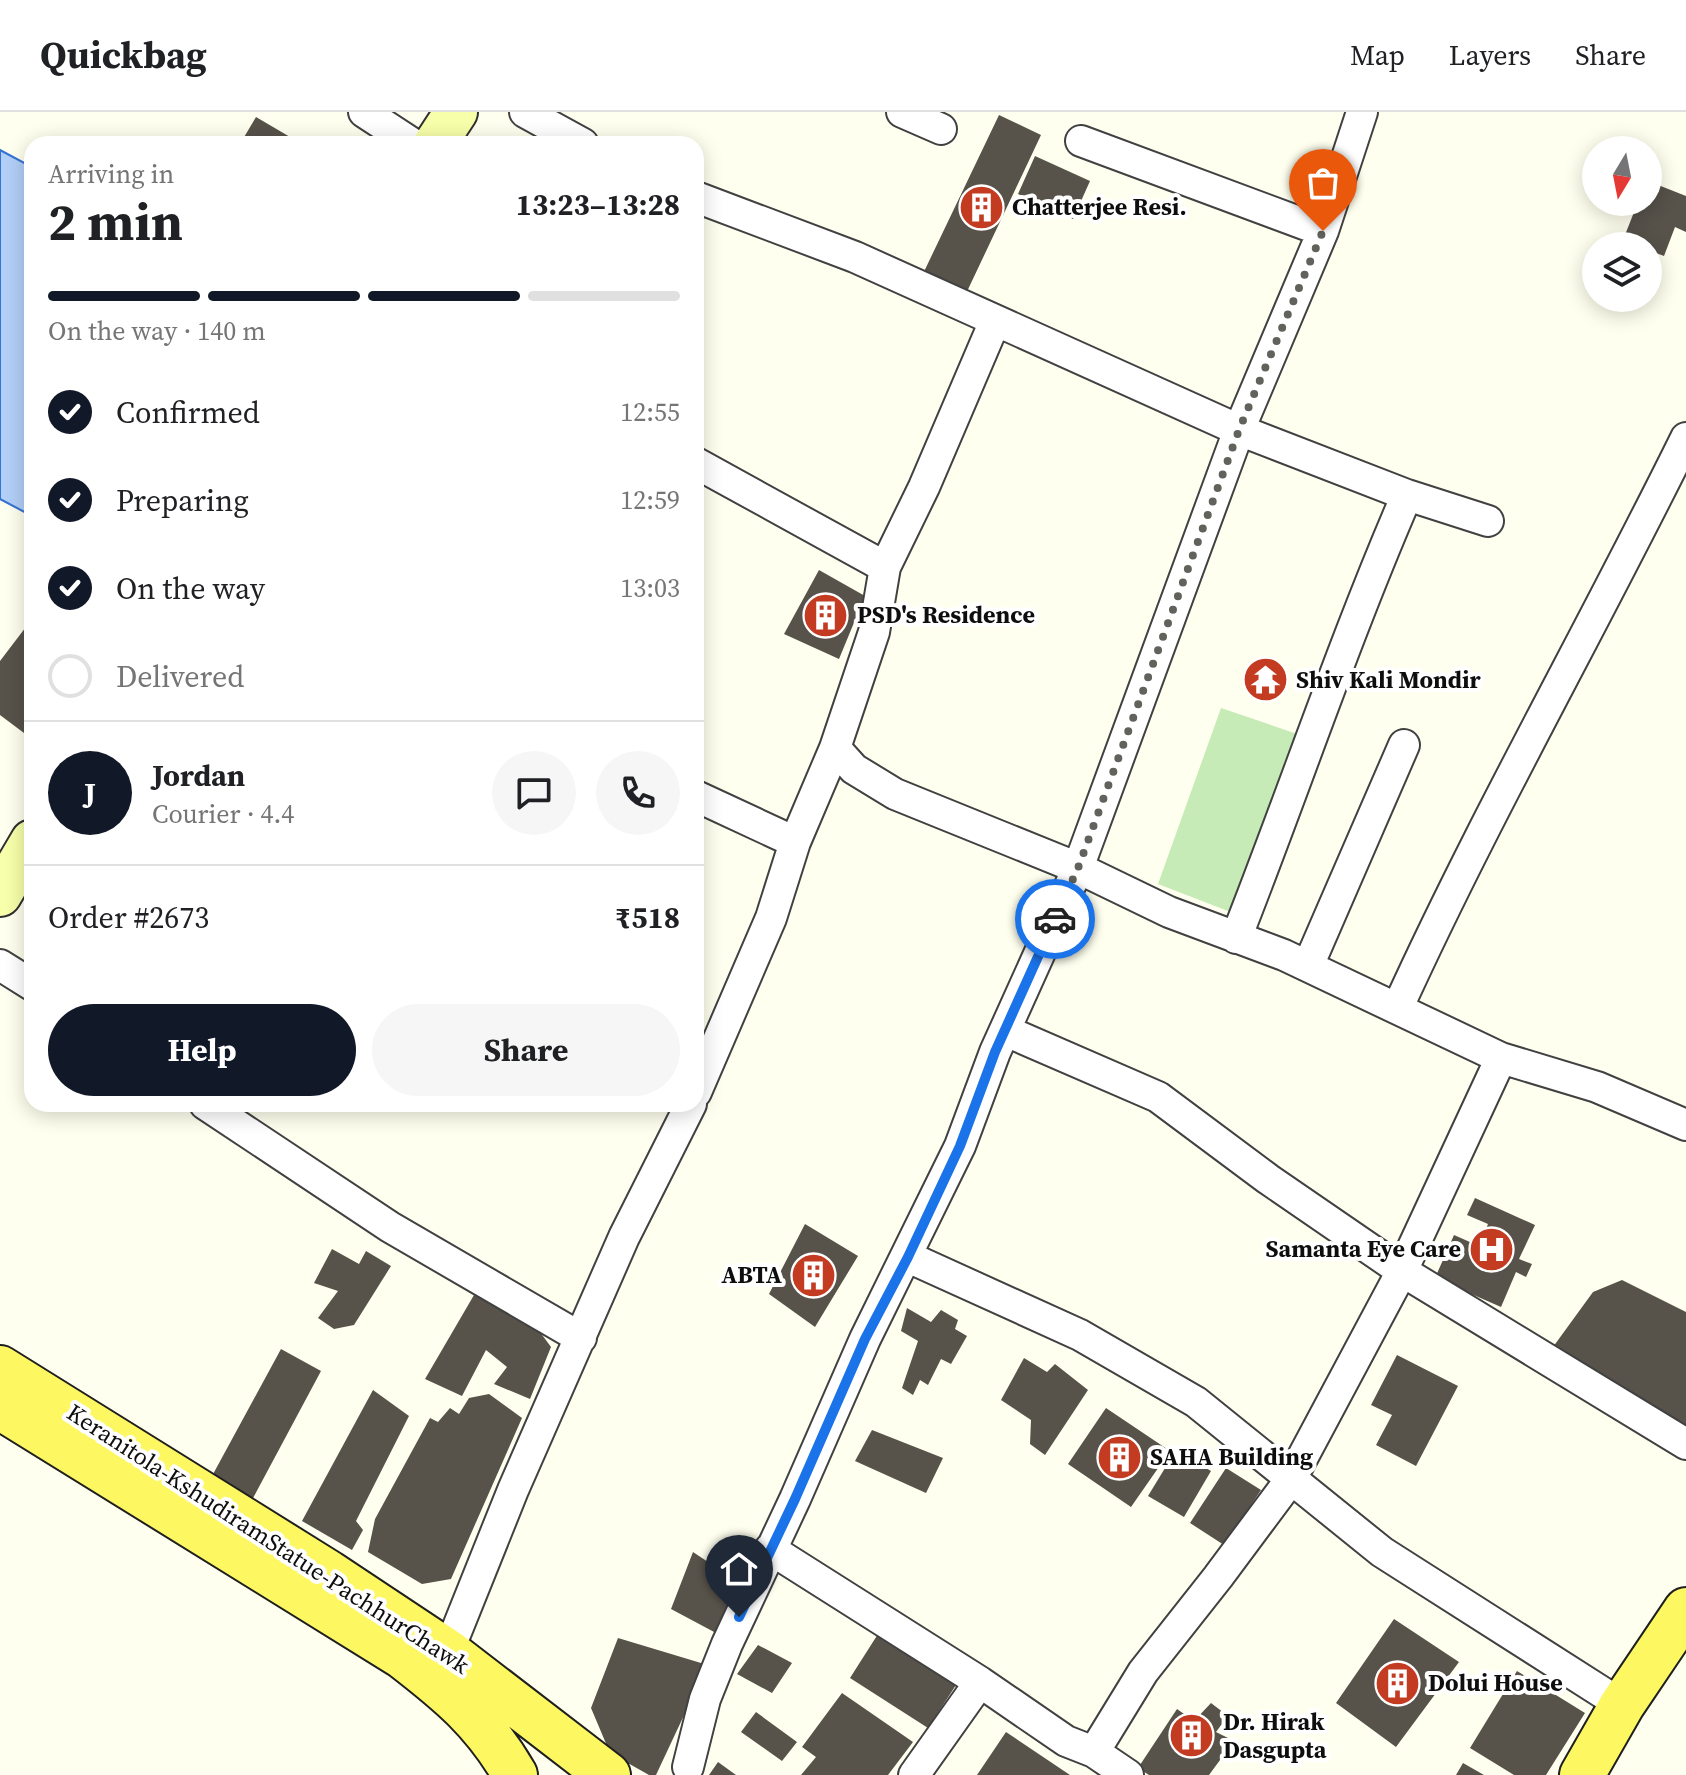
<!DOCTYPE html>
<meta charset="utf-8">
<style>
:root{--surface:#fff;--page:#f6f6f6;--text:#202124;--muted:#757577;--line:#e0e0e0;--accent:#111827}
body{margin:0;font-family:"Source Serif 4",serif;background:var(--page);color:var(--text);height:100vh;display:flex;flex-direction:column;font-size:30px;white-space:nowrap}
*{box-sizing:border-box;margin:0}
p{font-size:26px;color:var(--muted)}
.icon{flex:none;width:44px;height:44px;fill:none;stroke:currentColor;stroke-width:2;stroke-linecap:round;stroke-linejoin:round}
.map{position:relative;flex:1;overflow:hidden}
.side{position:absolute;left:24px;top:24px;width:680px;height:976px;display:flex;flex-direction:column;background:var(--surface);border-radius:24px;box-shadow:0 4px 20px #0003}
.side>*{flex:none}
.needle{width:52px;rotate:190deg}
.fabs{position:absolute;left:1582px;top:24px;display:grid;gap:16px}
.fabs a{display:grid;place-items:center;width:80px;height:80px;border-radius:50%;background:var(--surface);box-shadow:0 4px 20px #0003;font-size:40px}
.pin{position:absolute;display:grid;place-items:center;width:68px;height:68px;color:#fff;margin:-82px -34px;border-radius:50% 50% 50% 0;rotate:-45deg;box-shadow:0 0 8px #0007}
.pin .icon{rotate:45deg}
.courier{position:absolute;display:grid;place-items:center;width:80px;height:80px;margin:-40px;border:6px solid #1a73e8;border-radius:50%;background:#fff;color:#222;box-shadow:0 2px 10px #0007}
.overview em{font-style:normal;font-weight:700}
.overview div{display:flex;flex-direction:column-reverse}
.overview{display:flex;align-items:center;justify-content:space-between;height:136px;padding:0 24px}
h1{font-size:52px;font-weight:700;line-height:60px}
.bar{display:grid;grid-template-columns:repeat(4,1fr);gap:12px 8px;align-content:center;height:96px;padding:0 24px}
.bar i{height:10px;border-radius:6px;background:var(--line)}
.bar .on{background:var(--accent)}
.bar p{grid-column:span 4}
.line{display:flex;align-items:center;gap:20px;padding:0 24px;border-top:2px solid var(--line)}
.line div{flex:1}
.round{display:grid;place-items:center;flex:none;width:84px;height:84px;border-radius:42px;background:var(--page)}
ol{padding:0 24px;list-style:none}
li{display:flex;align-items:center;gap:24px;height:88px}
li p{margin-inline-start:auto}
li .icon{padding:8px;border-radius:50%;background:var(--accent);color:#fff;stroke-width:4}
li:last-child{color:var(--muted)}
li i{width:44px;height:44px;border:4px solid var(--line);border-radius:50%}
.primary-button{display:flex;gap:16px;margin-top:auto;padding:16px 24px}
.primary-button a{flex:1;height:92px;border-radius:48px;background:var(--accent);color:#fff;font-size:32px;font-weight:700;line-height:92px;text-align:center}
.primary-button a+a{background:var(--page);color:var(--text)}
header{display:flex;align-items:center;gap:48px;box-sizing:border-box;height:112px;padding:0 40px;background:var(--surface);border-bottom:2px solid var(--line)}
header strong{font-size:38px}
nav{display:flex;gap:44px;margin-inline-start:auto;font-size:28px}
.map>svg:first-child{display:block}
.green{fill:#c7ebb7}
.water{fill:#b2cff8;stroke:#3673d2;stroke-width:2}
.building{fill:#57524a}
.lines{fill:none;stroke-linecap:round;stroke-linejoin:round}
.street-casing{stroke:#414141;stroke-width:34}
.secondary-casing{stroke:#303030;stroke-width:46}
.primary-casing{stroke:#1f1f1f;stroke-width:48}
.street{stroke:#fff;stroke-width:30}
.secondary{stroke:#f7ffaa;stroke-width:42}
.primary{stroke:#fdf761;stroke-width:44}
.done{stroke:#62625d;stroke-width:8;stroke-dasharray:0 14.4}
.route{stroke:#1a73e8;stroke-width:10}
.labels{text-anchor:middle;stroke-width:8;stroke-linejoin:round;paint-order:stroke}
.poi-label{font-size:24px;font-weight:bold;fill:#0e0e0e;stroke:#fff;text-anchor:start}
.street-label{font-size:24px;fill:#0e0e0e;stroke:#fff}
</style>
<header>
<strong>Quickbag</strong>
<nav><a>Map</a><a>Layers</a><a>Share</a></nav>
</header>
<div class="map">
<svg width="1686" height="1663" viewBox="0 0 1686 1663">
<rect width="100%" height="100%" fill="#ffffef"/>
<!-- green -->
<path class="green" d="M 1221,596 L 1318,629 L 1246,806 L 1158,772 Z"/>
<!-- water -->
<path class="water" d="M 0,38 L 32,55 L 32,404 L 0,387 Z"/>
<!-- building -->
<path class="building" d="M 999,3 L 1041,23 L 963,188 L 920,168 Z
M 256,5 L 302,32 L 240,32 Z
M 1035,44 L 1090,69 L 1073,107 L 1018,82 Z
M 1648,69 L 1686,84 L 1686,120 L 1675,115 L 1664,144 L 1648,138 L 1648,134 L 1639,134 L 1623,128 L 1638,90 L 1648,90 Z
M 819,458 L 865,484 L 839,547 L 784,522 Z
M 32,507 L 32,627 L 0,603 L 0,549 Z
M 1475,1086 L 1535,1113 L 1519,1147 L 1532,1152 L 1526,1165 L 1516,1160 L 1501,1195 L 1435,1166 L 1454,1123 L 1479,1134 L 1488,1112 L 1467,1103 Z
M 805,1112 L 858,1144 L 815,1215 L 769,1182 Z
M 332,1137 L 359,1152 L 366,1139 L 391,1154 L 354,1213 L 334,1217 L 318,1206 L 338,1179 L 314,1171 Z
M 1622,1168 L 1686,1200 L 1686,1315 L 1553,1235 L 1593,1180 Z
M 474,1183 L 540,1220 L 551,1235 L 530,1287 L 494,1272 L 507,1255 L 486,1238 L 462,1284 L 425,1267 Z
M 907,1196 L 931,1210 L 941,1198 L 958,1208 L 955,1217 L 967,1224 L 951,1252 L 941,1247 L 928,1273 L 920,1268 L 913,1283 L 902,1276 L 918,1229 L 901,1219 Z
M 281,1237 L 321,1259 L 252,1388 L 212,1364 Z
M 1397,1243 L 1458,1274 L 1416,1354 L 1376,1333 L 1392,1303 L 1371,1293 Z
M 1024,1246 L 1047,1260 L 1055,1252 L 1088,1278 L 1045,1343 L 1030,1332 L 1031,1308 L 1001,1288 Z
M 373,1278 L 409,1304 L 356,1409 L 363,1418 L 352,1438 L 302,1409 Z
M 489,1282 L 522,1306 L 451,1467 L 422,1472 L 368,1440 L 375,1407 L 430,1306 L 438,1310 L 450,1296 L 459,1302 L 469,1286 Z
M 1106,1296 L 1170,1339 L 1131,1395 L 1068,1352 Z
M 872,1318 L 943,1346 L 926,1381 L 855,1349 Z
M 1176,1338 L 1211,1359 L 1184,1405 L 1148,1384 Z
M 1226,1356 L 1261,1378 L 1224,1433 L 1190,1411 Z
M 693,1440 L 741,1472 L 716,1521 L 671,1497 Z
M 1394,1507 L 1459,1550 L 1396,1635 L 1336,1591 Z
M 878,1522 L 956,1573 L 928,1616 L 850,1566 Z
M 618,1526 L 701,1551 L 701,1567 L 656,1663 L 649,1663 L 610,1641 L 591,1596 Z
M 758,1533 L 792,1551 L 772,1581 L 737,1562 Z
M 1517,1559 L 1585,1601 L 1546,1663 L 1514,1663 L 1470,1636 Z
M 842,1581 L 913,1630 L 888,1663 L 801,1663 L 816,1645 L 802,1635 Z
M 1211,1591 L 1228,1604 L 1216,1620 L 1234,1629 L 1209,1663 L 1149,1663 L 1138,1656 L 1177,1597 L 1194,1609 Z
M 756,1600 L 797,1630 L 782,1649 L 741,1620 Z
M 1006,1620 L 1070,1663 L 977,1663 Z
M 718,1650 L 736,1663 L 709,1663 Z
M 1463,1651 L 1484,1663 L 1456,1663 Z"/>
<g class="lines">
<defs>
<path id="street" d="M 364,0 L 413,32
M 525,0 L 583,32
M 902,0 L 941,17
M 1081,29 L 1323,119
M 696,85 L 855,145 L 1239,318 L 1407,383 L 1488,409
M 696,351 L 885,455 L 874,520 L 835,636
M 885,455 L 924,375 L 995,209
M 696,684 L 795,730 L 835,636 L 854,657 L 895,682 L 1078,756 L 1169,800 L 1284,843 L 1501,946 L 1597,975 L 1686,1013
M 1236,826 C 1294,679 1344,528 1407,383
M 0,853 L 32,873
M 1308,854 L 1404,633
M 1398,895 C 1486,702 1592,517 1686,326
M 1006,919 L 1158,985 L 1268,1067 L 1402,1159 L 1686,1332
M 696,980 L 771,806 L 795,730
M 205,992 L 390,1115 L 581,1226
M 908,1145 L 1080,1223 L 1196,1290 L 1382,1440 L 1622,1593
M 770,1437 L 980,1570 L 1066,1629 L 1094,1640 L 1128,1663
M 448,1540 L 513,1378 L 624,1125 L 691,992
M 1094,1640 L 1143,1560 L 1218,1465 L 1291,1367 L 1402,1159 L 1501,946
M 688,1655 L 705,1587 L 727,1532 L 795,1387 L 865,1227 L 960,1034 L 995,940 L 1078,756 L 1239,318 L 1323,119 L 1362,0
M 914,1663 L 980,1570"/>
<path id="secondary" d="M 435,32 L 456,0
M 0,783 L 32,729"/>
<path id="primary" d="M 0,1256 L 329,1461 L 448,1540 L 608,1663
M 0,1295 L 402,1544 C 450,1581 484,1609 515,1663
M 1582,1663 L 1622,1593 L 1686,1498"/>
</defs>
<!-- street casing -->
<use href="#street" class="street-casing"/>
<!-- secondary casing -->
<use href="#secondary" class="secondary-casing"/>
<!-- primary casing -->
<use href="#primary" class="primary-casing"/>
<!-- street -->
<use href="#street" class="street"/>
<!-- secondary -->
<use href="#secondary" class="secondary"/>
<!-- primary -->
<use href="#primary" class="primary"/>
</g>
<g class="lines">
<!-- done -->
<path class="done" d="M 1055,807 L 1078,756 L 1239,318 L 1323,119"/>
<!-- route -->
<path class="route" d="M 739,1505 L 795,1387 L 865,1227 L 908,1145 L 960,1034 L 995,940 L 1055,807"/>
</g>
<!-- icons -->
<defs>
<symbol id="building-disc" viewBox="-11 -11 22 22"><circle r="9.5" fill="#c33b21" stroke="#fff"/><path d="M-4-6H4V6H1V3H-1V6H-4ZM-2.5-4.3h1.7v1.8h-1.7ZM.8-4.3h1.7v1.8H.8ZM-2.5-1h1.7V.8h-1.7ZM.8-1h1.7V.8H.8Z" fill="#fff"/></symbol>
<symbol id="temple-disc" viewBox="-11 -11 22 22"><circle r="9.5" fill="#c33b21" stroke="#fff"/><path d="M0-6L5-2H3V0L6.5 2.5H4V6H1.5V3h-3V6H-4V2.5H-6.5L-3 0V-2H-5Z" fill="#fff"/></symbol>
<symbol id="hospital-disc" viewBox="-11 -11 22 22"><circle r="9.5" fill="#c33b21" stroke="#fff"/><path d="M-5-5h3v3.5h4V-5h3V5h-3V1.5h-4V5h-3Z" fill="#fff"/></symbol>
</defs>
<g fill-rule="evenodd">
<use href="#building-disc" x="956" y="70" width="51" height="51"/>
<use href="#building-disc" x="800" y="478" width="51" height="51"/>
<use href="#temple-disc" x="1240" y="542" width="51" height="51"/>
<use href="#hospital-disc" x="1466" y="1112" width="51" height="51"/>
<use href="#building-disc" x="788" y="1138" width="51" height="51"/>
<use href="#building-disc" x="1094" y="1320" width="51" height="51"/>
<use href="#building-disc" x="1372" y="1546" width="51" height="51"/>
<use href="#building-disc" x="1166" y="1598" width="51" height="51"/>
</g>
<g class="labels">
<!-- poi labels -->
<g class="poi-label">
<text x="1012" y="103">Chatterjee Resi.</text>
<text x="857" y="511">PSD's Residence</text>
<text x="1296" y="576">Shiv Kali Mondir</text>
<text x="1461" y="1145" text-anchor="end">Samanta Eye Care</text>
<text x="782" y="1171" text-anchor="end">ABTA</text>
<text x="1150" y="1353">SAHA Building</text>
<text x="1428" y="1579">Dolui House</text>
<text x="1223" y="1618">Dr. Hirak<tspan x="1223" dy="28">Dasgupta</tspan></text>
</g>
<!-- street labels -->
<g class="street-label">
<text transform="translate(268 1427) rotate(33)" y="8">Keranitola-KshudiramStatue-PachhurChawk</text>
</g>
</g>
</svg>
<div class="fabs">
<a><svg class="needle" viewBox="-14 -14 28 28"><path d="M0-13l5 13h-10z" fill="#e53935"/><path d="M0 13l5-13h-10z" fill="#757577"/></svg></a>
<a><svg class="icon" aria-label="layers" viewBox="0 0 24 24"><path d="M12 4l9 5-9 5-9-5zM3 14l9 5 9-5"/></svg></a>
</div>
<div class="pin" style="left:1323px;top:119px;background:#ea580c"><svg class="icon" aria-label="bag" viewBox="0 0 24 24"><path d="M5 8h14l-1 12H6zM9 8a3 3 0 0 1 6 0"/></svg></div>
<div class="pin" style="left:739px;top:1505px;background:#1f2937"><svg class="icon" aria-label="home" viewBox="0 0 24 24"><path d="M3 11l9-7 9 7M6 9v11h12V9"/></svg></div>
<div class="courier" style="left:1055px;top:807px"><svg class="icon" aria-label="car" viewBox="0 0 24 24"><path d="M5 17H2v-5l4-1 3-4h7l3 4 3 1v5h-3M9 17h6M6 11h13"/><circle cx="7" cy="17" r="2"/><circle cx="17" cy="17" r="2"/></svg></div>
<section class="side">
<div class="overview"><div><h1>2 min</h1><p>Arriving in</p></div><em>13:23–13:28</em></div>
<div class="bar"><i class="on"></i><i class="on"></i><i class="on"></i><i></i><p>On the way · 140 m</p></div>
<ol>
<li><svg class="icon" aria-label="check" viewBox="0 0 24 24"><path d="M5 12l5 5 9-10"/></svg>Confirmed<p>12:55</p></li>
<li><svg class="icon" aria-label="check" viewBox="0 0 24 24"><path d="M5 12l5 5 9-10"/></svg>Preparing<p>12:59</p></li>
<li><svg class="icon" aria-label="check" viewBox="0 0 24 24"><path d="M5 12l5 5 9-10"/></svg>On the way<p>13:03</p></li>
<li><i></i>Delivered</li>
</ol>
<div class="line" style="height:144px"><b class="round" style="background:var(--accent);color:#fff">J</b><div><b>Jordan</b><p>Courier · 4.4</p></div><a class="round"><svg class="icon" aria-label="chat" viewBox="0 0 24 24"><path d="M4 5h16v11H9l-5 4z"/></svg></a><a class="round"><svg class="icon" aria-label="phone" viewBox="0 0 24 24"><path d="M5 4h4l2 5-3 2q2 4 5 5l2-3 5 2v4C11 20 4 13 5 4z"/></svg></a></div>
<div class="line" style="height:104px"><div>Order #2673</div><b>₹518</b></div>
<div class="primary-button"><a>Help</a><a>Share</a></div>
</section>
</div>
